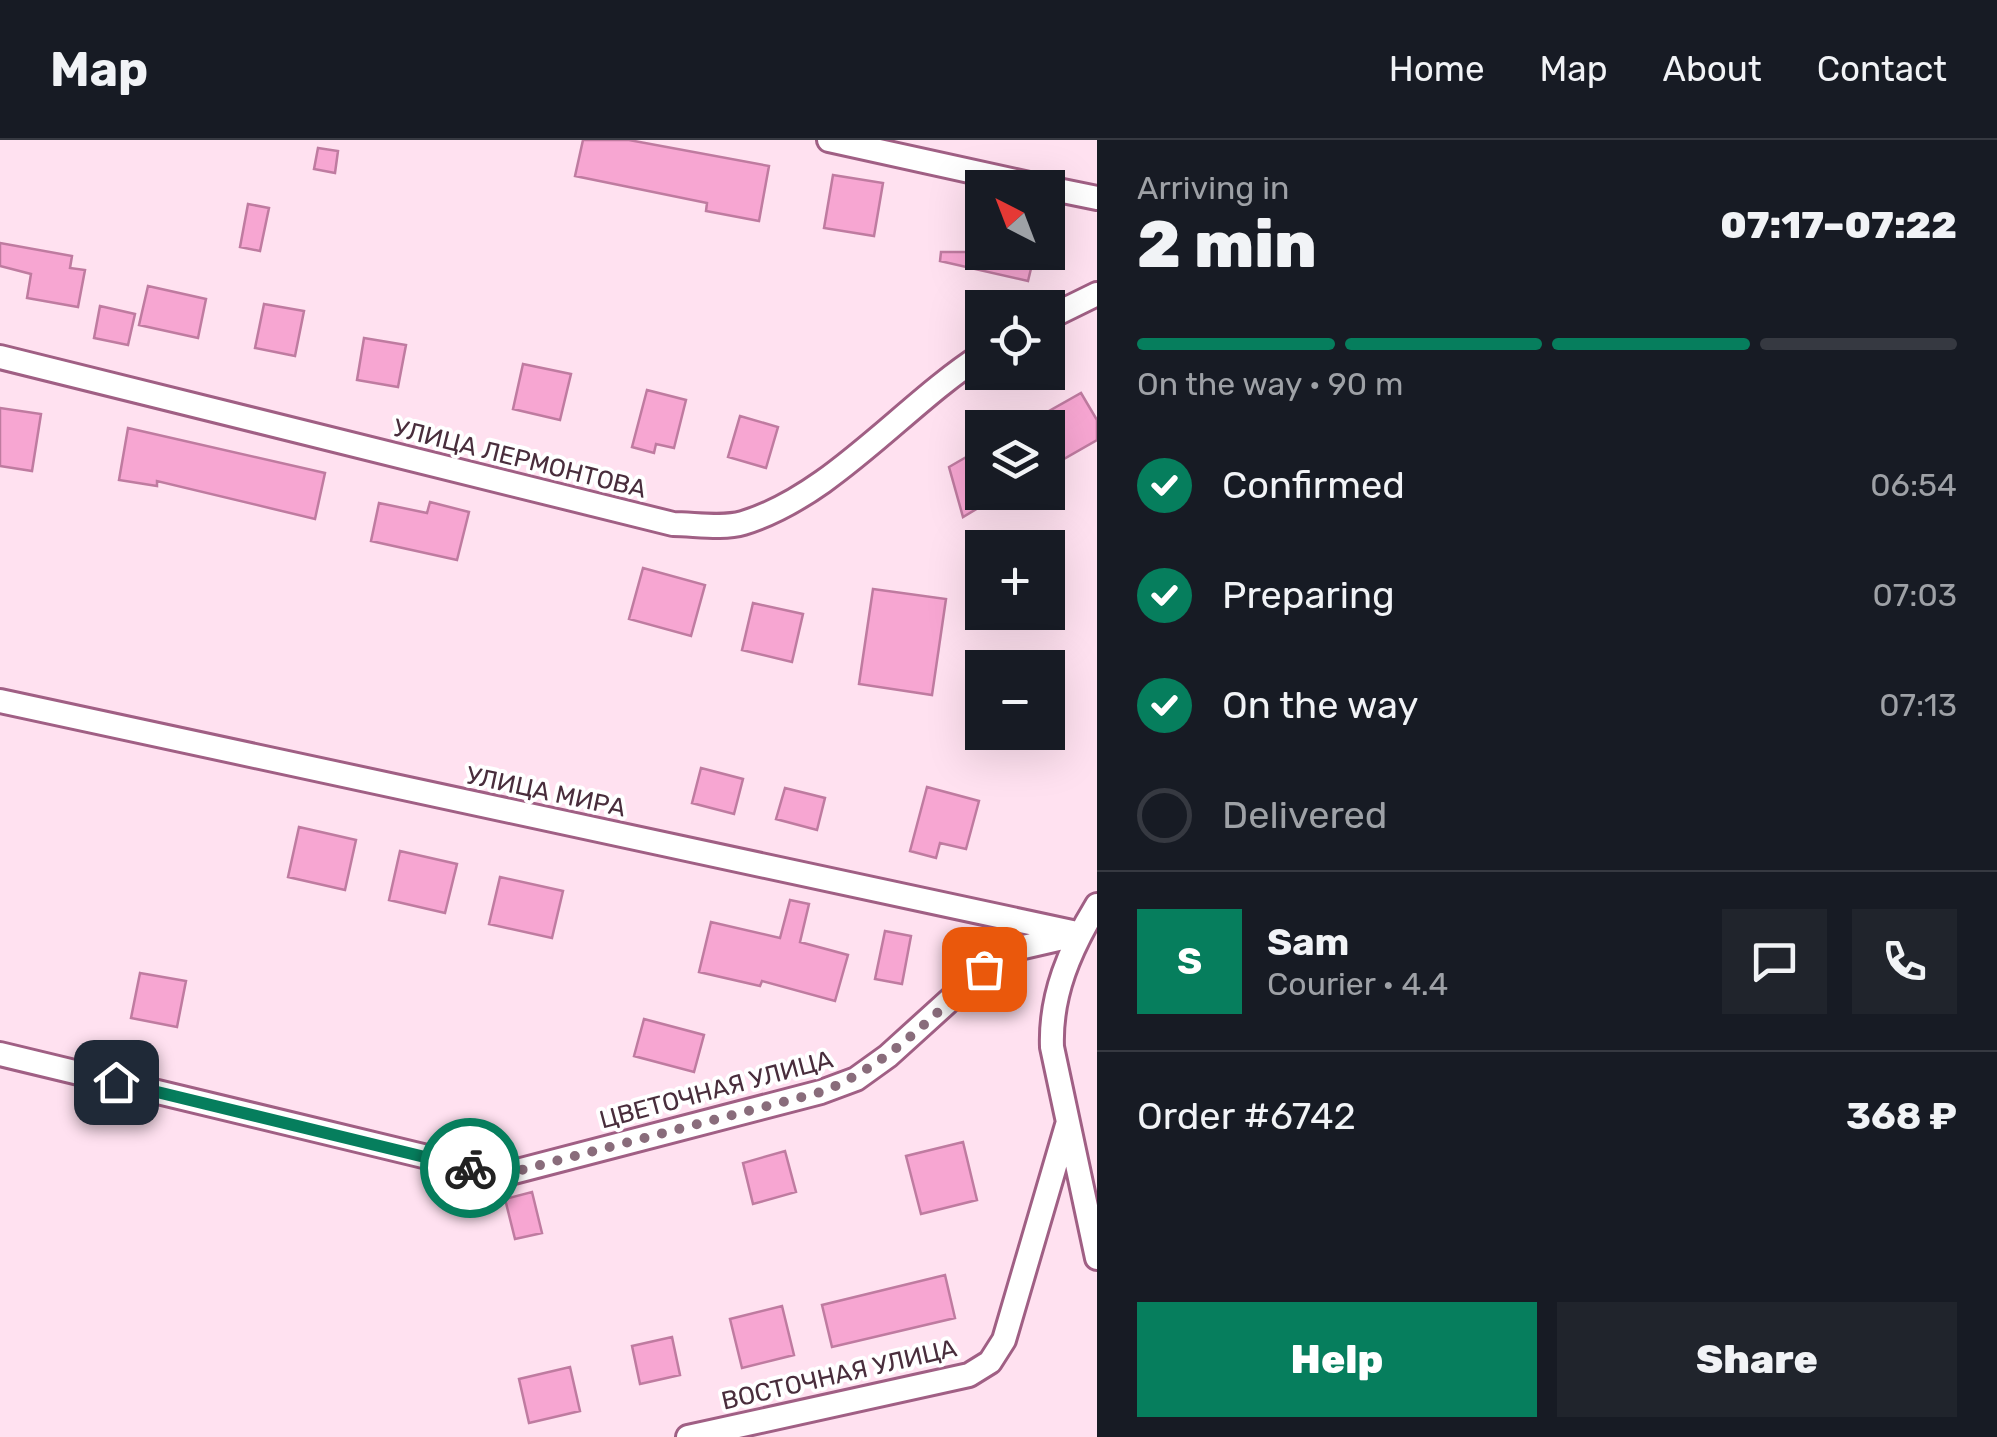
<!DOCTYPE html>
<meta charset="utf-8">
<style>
:root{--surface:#171b24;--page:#20242c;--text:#f1f3f6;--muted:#9ea1a6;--line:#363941;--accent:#067e5d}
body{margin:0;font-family:Rubik,sans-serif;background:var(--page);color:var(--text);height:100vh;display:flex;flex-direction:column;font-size:38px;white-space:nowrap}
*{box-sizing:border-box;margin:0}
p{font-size:32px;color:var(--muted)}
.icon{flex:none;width:55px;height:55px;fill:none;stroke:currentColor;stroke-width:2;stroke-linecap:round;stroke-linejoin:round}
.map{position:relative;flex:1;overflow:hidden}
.drawer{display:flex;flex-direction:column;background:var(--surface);width:900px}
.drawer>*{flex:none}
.needle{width:65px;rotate:318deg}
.tools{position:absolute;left:965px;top:30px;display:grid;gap:20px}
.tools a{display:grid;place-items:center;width:100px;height:100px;border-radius:0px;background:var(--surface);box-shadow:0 10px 40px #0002;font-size:50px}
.pin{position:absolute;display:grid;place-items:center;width:85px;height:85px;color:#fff;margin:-42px;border-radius:20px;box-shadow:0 5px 15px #0006}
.courier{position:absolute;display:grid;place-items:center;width:100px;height:100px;margin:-50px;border:8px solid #067e5d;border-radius:50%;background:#fff;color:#222;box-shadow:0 2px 12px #0007}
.head em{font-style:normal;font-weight:800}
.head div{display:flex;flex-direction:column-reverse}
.head{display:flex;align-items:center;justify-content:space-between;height:170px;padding:0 40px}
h1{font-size:65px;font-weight:800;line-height:75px}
.bar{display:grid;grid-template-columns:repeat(4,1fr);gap:15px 10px;align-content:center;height:120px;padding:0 40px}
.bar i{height:12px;border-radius:8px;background:var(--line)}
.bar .active{background:var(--accent)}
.bar p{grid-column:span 4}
.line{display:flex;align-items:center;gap:25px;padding:0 40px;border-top:2px solid var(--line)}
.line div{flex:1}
.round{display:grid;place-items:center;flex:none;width:105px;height:105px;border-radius:0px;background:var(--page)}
ol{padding:0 40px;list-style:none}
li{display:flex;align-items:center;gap:30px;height:110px}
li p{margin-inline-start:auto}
li .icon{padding:10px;border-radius:50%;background:var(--accent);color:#fff;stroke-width:4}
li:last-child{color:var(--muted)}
li i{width:55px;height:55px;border:5px solid var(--line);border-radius:50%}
.button{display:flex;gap:20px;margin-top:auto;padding:20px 40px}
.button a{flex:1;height:115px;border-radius:0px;background:var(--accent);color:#fff;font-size:40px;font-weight:800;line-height:115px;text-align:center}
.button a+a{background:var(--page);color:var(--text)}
header{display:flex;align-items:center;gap:60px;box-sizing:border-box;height:140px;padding:0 50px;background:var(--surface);border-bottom:2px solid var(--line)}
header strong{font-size:48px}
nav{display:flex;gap:55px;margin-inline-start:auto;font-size:35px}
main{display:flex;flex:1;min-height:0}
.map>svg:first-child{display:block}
.building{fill:#f7a6d2;stroke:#bf7ba0;stroke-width:2.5}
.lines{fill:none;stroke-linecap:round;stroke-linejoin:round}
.minor-casing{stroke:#a05f84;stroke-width:28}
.minor{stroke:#fff;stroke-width:22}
.done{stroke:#896c7b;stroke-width:10;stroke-dasharray:0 18}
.route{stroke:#067e5d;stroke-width:12}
.labels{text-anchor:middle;stroke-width:8;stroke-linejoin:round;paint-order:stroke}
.street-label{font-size:25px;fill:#492d3c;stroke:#fff}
</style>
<header>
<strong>Map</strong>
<nav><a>Home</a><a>Map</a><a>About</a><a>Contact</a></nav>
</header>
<main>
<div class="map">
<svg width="1097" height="1297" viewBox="0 0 1097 1297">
<rect width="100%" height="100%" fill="#ffe1f0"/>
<!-- building -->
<path class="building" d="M 583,0 L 629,0 L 769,26 L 759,81 L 706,71 L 707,63 L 575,36 Z
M 318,8 L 338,11 L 335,33 L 314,29 Z
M 833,35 L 883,43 L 874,96 L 824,88 Z
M 248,64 L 269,68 L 260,111 L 240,107 Z
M 0,103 L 72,116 L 70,128 L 85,130 L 78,167 L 27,158 L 31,134 L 0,126 Z
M 941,112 L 1035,112 L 1028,141 L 940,121 Z
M 148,146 L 206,159 L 198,198 L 139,185 Z
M 264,164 L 304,171 L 295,216 L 255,208 Z
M 100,166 L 135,174 L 128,205 L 94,198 Z
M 364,198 L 406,205 L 398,247 L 357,240 Z
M 523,224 L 571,234 L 560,280 L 513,269 Z
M 647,250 L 686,260 L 674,308 L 656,304 L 654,313 L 632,307 Z
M 1081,253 L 1097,280 L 1097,300 L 1048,328 L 1048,288 L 1019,288 Z
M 0,268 L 41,274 L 32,331 L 0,326 Z
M 740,276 L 778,287 L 766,328 L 728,317 Z
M 128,288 L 325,333 L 315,379 L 157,341 L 157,346 L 119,340 Z
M 982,308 L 982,352 L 1005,352 L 963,377 L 949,327 Z
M 430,362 L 469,372 L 457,420 L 371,401 L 379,363 L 427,373 Z
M 643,428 L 705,445 L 691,496 L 629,479 Z
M 873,449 L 946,459 L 932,555 L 859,544 Z
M 753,463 L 803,474 L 792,522 L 742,510 Z
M 701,628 L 743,639 L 734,674 L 692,663 Z
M 927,647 L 979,661 L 966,709 L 940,703 L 936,718 L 910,711 Z
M 785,648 L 825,658 L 817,690 L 776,679 Z
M 299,687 L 356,700 L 345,750 L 288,737 Z
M 400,711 L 457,724 L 445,773 L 389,760 Z
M 500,737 L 563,751 L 552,798 L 489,784 Z
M 790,760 L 809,764 L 800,802 L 848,815 L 835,861 L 762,841 L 760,846 L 699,832 L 711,782 L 780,798 Z
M 885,791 L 911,796 L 902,844 L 875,839 Z
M 140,833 L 186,841 L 177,887 L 131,878 Z
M 644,879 L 704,895 L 694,932 L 634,916 Z
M 963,1002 L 977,1060 L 921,1074 L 906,1016 Z
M 785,1011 L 796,1052 L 753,1064 L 743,1023 Z
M 532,1052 L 542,1093 L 515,1099 L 505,1059 Z
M 945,1135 L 955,1178 L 832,1207 L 822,1165 Z
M 782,1166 L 794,1215 L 742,1228 L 730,1179 Z
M 672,1197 L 680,1235 L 640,1244 L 632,1206 Z
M 570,1227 L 580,1271 L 529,1283 L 519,1239 Z"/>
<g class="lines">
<defs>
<path id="minor" d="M 829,0 L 1047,48
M 1048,48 L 1097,58
M 1048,178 L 1097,154
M 0,217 L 673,384 C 694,384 723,389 743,383 C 832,356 904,265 982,215
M 0,561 L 1072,792
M 1097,765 C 1070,809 1050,855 1052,907 L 1097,1118
M 0,914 L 502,1035 L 821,952 L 856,939 L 888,916 L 984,829 L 1019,808 L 1080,794
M 688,1297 L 969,1235 L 990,1222 L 1004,1200 L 1067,985"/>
</defs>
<!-- minor casing -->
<use href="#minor" class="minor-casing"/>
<!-- minor -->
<use href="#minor" class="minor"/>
</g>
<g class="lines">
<!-- done -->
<path class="done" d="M 470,1028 L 502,1035 L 821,952 C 886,927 933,876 984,829"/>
<!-- route -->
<path class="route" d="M 116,942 L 470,1028"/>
</g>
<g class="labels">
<!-- street labels -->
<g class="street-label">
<text transform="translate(520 318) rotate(14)" y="9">УЛИЦА ЛЕРМОНТОВА</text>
<text transform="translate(546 651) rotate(12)" y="9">УЛИЦА МИРА</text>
<text transform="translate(716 949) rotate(-15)" y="9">ЦВЕТОЧНАЯ УЛИЦА</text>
<text transform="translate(839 1234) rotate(-13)" y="9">ВОСТОЧНАЯ УЛИЦА</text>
</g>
</g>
</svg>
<div class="tools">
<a><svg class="needle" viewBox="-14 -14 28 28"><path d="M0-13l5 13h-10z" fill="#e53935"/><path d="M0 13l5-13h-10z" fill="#9ea1a6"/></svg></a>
<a><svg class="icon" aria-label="locate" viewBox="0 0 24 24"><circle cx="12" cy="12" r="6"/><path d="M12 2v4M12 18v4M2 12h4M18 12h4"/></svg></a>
<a><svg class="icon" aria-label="layers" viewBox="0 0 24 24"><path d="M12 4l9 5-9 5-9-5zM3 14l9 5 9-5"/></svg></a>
<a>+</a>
<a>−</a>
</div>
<div class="pin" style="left:984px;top:829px;background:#ea580c"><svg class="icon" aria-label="bag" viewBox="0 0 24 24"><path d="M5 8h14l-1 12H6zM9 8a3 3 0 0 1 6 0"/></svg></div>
<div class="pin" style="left:116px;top:942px;background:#1f2937"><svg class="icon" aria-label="home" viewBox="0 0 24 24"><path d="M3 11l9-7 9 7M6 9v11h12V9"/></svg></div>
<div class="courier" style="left:470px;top:1028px"><svg class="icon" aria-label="bike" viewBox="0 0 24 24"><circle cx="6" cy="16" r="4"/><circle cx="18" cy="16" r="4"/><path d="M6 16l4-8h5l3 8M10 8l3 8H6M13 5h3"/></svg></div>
</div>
<section class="drawer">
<div class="head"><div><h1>2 min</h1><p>Arriving in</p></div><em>07:17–07:22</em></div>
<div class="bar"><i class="active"></i><i class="active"></i><i class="active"></i><i></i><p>On the way · 90 m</p></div>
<ol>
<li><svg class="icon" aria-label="check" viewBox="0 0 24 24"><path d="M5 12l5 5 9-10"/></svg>Confirmed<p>06:54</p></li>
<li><svg class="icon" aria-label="check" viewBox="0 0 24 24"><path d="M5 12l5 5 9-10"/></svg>Preparing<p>07:03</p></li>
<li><svg class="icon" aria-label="check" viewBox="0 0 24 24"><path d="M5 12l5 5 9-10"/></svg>On the way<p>07:13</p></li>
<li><i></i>Delivered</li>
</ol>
<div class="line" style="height:180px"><b class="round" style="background:var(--accent);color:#fff">S</b><div><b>Sam</b><p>Courier · 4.4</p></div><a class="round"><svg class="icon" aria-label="chat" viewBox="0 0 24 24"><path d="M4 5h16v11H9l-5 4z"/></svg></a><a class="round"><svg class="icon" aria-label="phone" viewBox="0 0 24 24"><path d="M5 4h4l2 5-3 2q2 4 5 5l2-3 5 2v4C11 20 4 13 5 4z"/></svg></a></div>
<div class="line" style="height:130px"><div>Order #6742</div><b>368 ₽</b></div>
<div class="button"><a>Help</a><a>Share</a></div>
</section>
</main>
